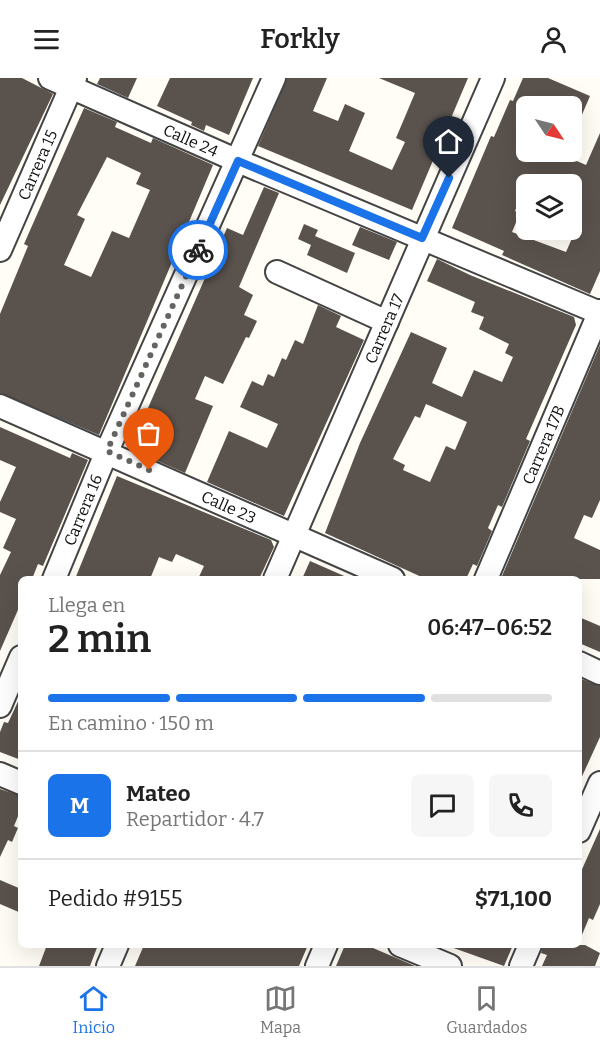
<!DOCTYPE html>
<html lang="es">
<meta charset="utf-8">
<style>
:root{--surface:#fff;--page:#f6f6f6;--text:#222;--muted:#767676;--line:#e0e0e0;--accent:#1a73e8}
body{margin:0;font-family:Bitter,serif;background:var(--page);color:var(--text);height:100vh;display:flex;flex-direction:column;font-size:22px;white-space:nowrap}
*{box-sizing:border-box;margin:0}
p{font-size:20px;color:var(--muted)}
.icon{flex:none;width:33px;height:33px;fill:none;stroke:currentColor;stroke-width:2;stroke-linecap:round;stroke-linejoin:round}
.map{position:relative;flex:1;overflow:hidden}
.side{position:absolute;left:18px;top:498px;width:564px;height:372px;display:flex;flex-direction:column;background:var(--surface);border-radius:9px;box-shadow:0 6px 24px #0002}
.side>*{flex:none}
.needle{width:39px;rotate:125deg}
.controls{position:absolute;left:516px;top:18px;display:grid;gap:12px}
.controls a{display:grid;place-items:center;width:66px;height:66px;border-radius:9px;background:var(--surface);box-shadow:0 6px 24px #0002;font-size:30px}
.pin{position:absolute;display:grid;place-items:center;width:51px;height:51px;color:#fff;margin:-62px -26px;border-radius:50% 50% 50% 0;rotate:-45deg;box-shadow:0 0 6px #0007}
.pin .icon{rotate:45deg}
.courier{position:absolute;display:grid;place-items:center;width:60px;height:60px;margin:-30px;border:4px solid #1a73e8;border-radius:50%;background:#fff;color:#222;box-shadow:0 2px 8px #0007}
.summary em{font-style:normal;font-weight:600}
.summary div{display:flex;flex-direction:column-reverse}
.summary{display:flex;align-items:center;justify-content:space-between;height:102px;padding:0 30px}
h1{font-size:39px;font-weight:600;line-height:45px}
.bar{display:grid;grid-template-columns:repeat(4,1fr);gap:9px 6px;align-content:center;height:72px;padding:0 30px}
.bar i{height:8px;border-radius:4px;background:var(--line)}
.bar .selected{background:var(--accent)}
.bar p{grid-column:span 4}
.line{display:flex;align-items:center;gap:15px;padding:0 30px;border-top:2px solid var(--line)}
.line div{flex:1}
.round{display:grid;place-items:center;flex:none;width:63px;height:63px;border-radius:9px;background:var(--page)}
header{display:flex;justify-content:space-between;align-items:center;height:78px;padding:0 30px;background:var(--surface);font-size:27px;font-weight:600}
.tabs{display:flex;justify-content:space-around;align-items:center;height:84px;border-top:2px solid var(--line);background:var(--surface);font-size:16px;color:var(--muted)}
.tabs a{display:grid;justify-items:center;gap:3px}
.tabs .selected{color:var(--accent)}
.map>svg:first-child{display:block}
.building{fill:#5a524d;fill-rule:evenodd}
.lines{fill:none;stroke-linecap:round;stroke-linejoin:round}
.minor-casing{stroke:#444;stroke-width:26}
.minor{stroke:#fff;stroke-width:22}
.done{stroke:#646461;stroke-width:6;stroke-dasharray:0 10.8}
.route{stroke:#1a73e8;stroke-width:8}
.labels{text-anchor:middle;stroke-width:6;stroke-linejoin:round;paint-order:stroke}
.street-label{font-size:16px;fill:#111;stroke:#fff}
</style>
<header><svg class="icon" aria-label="menu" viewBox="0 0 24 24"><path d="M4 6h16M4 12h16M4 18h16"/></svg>Forkly<svg class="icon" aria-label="person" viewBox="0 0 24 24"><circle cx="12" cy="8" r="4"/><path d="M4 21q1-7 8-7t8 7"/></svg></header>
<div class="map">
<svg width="600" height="888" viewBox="0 0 600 888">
<rect width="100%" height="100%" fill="#fffdf5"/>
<!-- building -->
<path class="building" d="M 0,0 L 22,0 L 53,16 L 0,127 Z
M 100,0 L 137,0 L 128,20 L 97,6 Z
M 170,0 L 253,0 L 229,57 L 206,47 L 204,53 L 191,47 L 192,44 L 157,28 Z
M 287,0 L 327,0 L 313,33 L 338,43 L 345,26 L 365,35 L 349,73 L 392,92 L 405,64 L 396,60 L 415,15 L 379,0 L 468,0 L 412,132 L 258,68 Z
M 523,0 L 548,0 L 590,18 L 572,60 L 572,28 L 526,28 L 526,74 L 564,74 L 563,77 L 586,87 L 600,55 L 600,193 L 590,216 L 502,177 L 504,173 L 452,150 L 491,58 L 494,59 L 510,22 L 513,23 ZM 526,106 L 581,106 L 572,127 L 572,146 L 577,149 L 566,174 L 512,154 L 520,135 L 515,133 Z
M 84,30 L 117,44 L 115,49 L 151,65 L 153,60 L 213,87 L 99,357 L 0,315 L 0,236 L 28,168 L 24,166 ZM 107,79 L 141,95 L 136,106 L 150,112 L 129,160 L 112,153 L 91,199 L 64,187 L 85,141 L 77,137 Z
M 264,109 L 279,115 L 239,209 L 253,217 L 244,237 L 257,243 L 249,260 L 246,259 L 223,306 L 205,298 L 195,321 L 213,328 L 185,395 L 130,371 L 227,150 L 243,157 Z
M 304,146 L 318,152 L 315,158 L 355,175 L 347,195 L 307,177 L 311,167 L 298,161 Z
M 360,149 L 397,164 L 389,182 L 352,167 Z
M 437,181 L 470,197 L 574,239 L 576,247 L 526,361 L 530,363 L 502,429 L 498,427 L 488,450 L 492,453 L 477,488 L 473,486 L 466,501 L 426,501 L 325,455 L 360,365 L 411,254 L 447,270 L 432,305 L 462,319 L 474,292 L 502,304 L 513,279 L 505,275 L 509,266 L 479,251 L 484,239 L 471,234 L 475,224 L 427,203 ZM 426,326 L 467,344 L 455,372 L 446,368 L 430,404 L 403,392 L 405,387 L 393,381 L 415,338 L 420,340 Z
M 318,227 L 341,238 L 336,249 L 364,262 L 284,438 L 207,404 L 229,353 L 267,370 L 278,346 L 240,329 L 252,303 L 263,308 L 268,296 L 274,299 L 282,280 L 286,282 L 295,262 L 303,266 Z
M 600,267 L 600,422 L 592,440 L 584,437 L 574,460 L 600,472 L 600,501 L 508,501 L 502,498 Z
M 0,349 L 70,380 L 72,375 L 88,382 L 43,488 L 38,486 L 32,501 L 21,501 L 21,525 L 0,573 L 0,497 L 11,474 L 3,470 L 16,441 L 0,434 L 0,424 L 16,389 L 0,382 Z
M 117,398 L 271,462 L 274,469 L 259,501 L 198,501 L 204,488 L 176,476 L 172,484 L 159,479 L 150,501 L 75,501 Z
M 310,483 L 351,501 L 302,501 Z
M 579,539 L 600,548 L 600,574 L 579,565 Z
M 579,600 L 600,608 L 600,659 L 579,705 Z
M 21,617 L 21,682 L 0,674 L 0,654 L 4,644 L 8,645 Z
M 0,711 L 21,718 L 21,731 L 14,748 L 18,750 L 12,764 L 8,762 L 0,779 Z
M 600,751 L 600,826 L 593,842 L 589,840 L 579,864 L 579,798 Z
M 0,802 L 21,811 L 21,835 L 0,826 Z
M 47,867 L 98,867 L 90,888 L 39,888 Z
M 144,867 L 308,867 L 299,888 L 135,888 Z
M 345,867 L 366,867 L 415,888 L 336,888 Z
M 513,867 L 504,888 L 448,868 L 448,867 Z
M 543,867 L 585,867 L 600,875 L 595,888 L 542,888 L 547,877 L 541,875 Z"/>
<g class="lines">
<defs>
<g id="minor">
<path id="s1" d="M 50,0 L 238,83 L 600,235"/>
<path id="s2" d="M 0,172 L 75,0"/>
<path d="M 277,194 L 387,244"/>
<path id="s3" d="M 0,328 L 393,501"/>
<path id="s4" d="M 54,501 L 107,373 L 274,0"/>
<path id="s5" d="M 275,501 L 493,0"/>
<path id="s6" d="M 486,501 L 600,233"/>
<path d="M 579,585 L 600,595"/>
<path d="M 0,628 L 21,579"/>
<path d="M 0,696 L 21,705"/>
<path d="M 579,753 L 600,705"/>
<path d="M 400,867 L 450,888"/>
<path d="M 108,888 L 117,867"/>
<path d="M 317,888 L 326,867"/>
<path d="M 521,888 L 530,867"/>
</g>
</defs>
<!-- minor casing -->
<use href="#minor" class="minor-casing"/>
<!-- minor -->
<use href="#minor" class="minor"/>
</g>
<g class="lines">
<!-- done -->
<path class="done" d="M 149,392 L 107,373 L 198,172"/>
<!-- route -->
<path class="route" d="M 198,172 L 238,83 L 422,160 L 449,100"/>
</g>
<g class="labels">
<!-- street labels -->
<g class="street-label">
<text dy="6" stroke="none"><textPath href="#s1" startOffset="154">Calle 24</textPath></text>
<text dy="6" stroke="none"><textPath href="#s2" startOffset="93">Carrera 15</textPath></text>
<text dy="6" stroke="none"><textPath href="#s5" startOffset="273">Carrera 17</textPath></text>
<text dy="6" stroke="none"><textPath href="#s6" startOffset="146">Carrera 17B</textPath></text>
<text dy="6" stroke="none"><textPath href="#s3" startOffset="250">Calle 23</textPath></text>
<text dy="6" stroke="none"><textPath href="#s4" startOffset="75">Carrera 16</textPath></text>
</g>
</g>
</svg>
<div class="controls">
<a><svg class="needle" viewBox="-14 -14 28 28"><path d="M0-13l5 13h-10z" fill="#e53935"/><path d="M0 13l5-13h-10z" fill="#767676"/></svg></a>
<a><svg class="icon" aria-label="layers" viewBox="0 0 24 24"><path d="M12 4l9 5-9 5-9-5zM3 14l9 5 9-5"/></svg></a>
</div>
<div class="pin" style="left:149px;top:392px;background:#ea580c"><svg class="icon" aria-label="bag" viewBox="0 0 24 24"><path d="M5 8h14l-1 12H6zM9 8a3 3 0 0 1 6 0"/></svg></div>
<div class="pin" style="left:449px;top:100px;background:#1f2937"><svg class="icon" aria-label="home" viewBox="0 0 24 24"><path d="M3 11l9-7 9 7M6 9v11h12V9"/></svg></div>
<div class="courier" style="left:198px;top:172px"><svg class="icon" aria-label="bike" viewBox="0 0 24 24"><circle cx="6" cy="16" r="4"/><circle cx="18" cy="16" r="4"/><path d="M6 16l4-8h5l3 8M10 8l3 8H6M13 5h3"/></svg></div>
<section class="side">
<div class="summary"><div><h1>2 min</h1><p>Llega en</p></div><em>06:47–06:52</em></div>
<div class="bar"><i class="selected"></i><i class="selected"></i><i class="selected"></i><i></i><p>En camino · 150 m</p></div>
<div class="line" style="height:108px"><b class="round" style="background:var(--accent);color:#fff">M</b><div><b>Mateo</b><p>Repartidor · 4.7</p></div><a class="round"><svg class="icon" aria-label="chat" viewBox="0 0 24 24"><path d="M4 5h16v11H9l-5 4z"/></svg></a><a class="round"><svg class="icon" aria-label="phone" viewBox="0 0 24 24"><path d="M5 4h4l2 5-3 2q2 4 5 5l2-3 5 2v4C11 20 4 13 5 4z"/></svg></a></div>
<div class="line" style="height:78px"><div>Pedido #9155</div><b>$71,100</b></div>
</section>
</div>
<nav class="tabs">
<a class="selected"><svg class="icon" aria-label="home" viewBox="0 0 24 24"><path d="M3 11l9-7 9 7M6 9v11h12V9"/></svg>Inicio</a>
<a><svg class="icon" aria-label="map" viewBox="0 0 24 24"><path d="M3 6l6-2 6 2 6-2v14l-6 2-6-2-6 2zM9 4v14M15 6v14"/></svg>Mapa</a>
<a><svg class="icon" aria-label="saved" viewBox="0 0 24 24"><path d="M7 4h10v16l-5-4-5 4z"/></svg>Guardados</a>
</nav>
